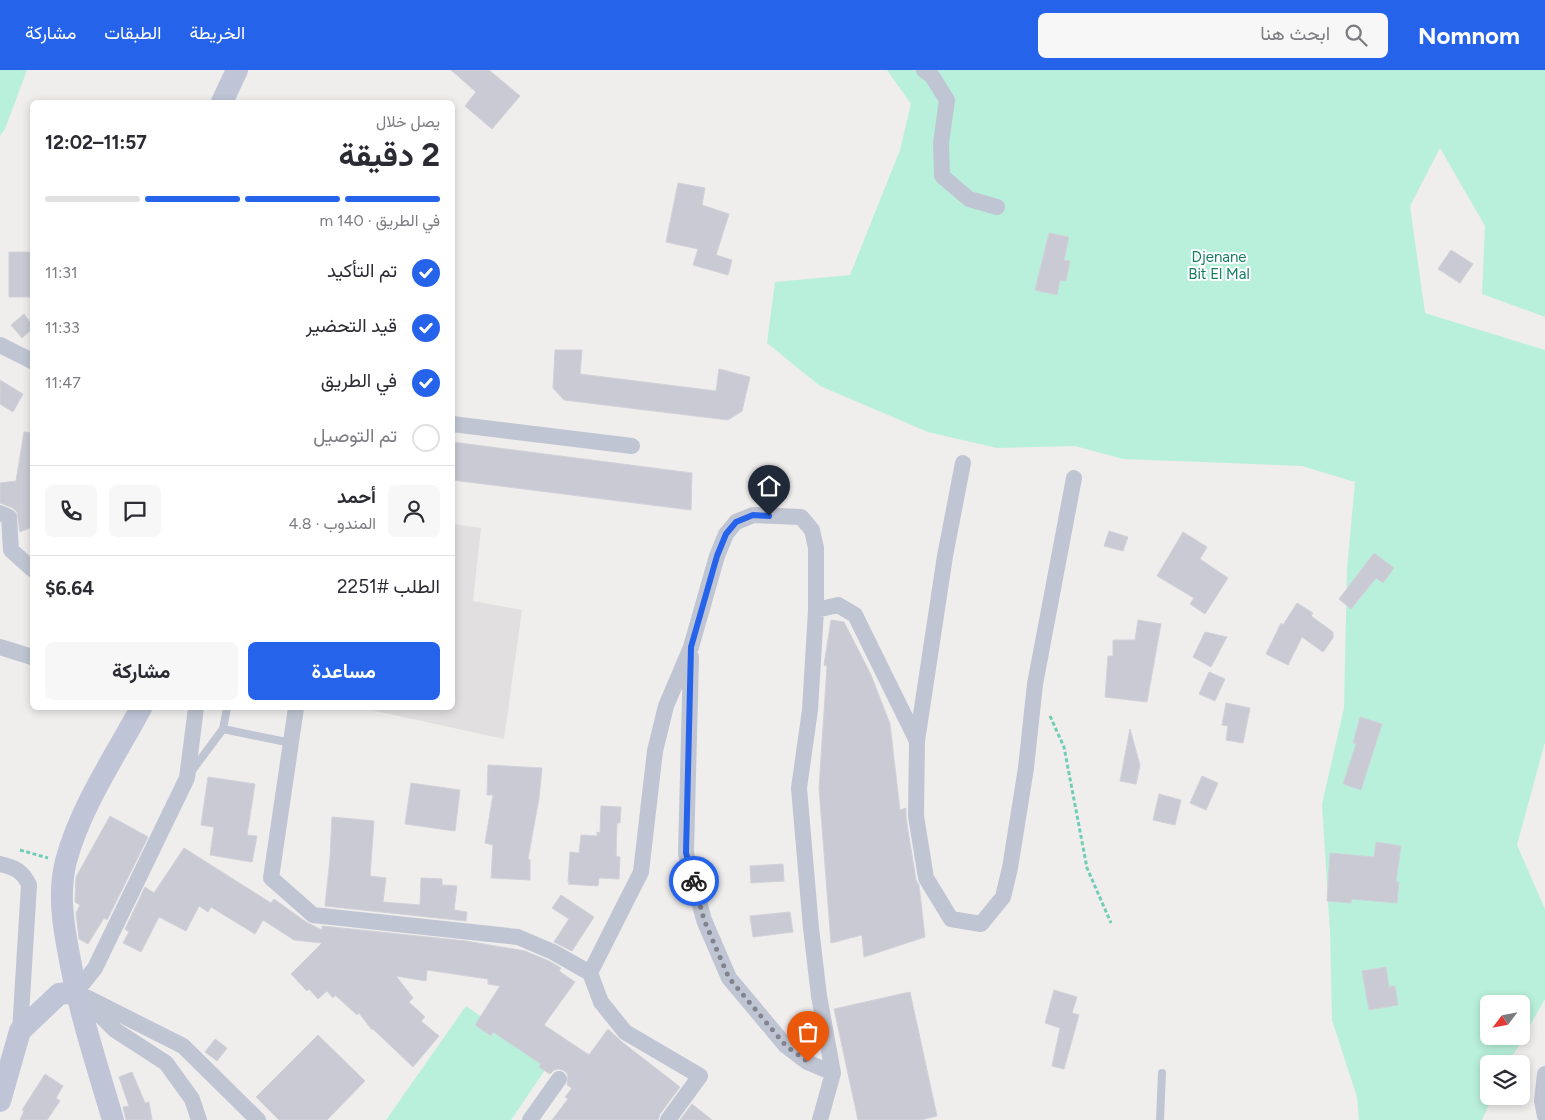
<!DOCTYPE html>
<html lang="ar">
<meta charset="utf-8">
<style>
:root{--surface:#fff;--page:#f7f7f7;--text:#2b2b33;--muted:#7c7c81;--line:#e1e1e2;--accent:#2563eb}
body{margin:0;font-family:Figtree,Vazirmatn,sans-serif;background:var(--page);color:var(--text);direction:rtl;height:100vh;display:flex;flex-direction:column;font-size:19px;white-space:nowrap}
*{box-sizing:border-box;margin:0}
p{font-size:16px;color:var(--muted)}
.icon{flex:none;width:28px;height:28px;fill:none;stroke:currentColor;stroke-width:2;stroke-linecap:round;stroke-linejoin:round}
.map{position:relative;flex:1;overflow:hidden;direction:ltr}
.sheet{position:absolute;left:30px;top:30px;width:425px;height:610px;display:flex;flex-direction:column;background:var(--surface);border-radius:8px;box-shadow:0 2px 8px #0003;direction:rtl}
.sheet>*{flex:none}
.needle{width:32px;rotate:238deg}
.tools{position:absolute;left:1480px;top:925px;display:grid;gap:10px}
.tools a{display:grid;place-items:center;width:50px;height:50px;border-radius:8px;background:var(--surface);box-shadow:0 2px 8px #0003;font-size:25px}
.pin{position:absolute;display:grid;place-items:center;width:42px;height:42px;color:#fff;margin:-51px -21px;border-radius:50% 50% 50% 0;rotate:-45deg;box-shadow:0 0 5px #0007}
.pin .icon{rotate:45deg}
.courier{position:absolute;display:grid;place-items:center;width:50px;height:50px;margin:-25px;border:4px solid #2563eb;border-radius:50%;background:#fff;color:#222;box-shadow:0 1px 6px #0007}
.headline em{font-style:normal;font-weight:700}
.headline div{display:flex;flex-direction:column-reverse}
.headline{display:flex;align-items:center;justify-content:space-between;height:85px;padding:0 15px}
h1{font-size:32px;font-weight:700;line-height:38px}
.bar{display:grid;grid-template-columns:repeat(4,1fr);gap:8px 5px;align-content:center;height:60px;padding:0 15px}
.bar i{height:6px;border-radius:4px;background:var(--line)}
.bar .current{background:var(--accent)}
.bar p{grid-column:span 4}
.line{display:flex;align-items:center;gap:12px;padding:0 15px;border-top:1px solid var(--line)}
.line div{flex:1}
.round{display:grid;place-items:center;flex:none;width:52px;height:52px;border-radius:8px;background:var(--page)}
ol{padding:0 15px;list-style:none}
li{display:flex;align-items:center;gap:15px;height:55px}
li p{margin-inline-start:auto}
li .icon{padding:5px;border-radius:50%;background:var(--accent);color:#fff;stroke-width:4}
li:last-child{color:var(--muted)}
li i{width:28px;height:28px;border:2px solid var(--line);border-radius:50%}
.cta{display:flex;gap:10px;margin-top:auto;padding:10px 15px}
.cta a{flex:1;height:58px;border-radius:8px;background:var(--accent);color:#fff;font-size:20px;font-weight:700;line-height:58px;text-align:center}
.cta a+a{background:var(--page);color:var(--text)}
header{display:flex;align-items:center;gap:30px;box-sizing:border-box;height:70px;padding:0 25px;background:var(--accent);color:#fff}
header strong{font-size:24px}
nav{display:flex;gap:28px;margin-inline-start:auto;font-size:18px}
.search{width:350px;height:45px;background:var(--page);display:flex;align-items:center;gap:12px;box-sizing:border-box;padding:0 18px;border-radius:8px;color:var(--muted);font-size:19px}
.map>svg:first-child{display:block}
.education{fill:#e1dfdf}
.green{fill:#b9f0db;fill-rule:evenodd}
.building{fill:#c9cad3;stroke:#d1d1d9}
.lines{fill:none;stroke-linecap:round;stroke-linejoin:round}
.path{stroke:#70ceb6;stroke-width:3;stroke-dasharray:4 2.5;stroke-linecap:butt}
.lane{stroke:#c0c5d3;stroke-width:8}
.street{stroke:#c0c5d3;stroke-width:16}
.secondary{stroke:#bfc5d7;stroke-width:22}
.done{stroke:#81848e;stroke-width:5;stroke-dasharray:0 9}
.route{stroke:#2563eb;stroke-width:6}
.labels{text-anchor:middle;stroke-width:4;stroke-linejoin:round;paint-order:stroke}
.park-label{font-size:15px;fill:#147e61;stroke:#fff}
</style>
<header>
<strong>Nomnom</strong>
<div class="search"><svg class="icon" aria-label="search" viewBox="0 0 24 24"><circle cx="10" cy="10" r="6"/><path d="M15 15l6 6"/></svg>ابحث هنا</div>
<nav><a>الخريطة</a><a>الطبقات</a><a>مشاركة</a></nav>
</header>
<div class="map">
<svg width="1545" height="1050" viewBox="0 0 1545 1050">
<rect width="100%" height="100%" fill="#f0eded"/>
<!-- education -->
<path class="education" d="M 453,454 L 481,458 L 473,531 L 522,540 L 504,669 L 362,638 L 452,638 Z"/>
<!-- green -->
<path class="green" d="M 0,0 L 27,0 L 5,59 L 0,66 Z
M 887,0 L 1545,0 L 1545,247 L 1482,224 L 1485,156 L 1440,78 L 1410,136 L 1425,243 L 1545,280 L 1545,672 L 1517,775 L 1545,839 L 1545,929 L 1508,994 L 1489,994 L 1489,1026 L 1493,1026 L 1482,1050 L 1359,1050 L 1357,1027 L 1332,950 L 1330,862 L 1322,734 L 1344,638 L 1347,500 L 1355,412 L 1302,396 L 1123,389 L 1075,376 L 997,378 L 928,362 L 820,316 L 767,273 L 775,212 L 850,205 L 900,80 L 911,34 ZM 1489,934 L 1521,934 L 1521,966 L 1489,966 Z
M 466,936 L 549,994 L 511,1050 L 386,1050 Z"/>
<!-- building -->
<path class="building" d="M 451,0 L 489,0 L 520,26 L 492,59 L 465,36 L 476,22 Z
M 678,113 L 705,118 L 702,135 L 729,144 L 716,185 L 732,190 L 728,205 L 693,195 L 698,179 L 666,172 Z
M 1049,163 L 1069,167 L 1064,190 L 1070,191 L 1066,211 L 1060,210 L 1057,225 L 1035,220 Z
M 1451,180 L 1473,194 L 1460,213 L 1438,199 Z
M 9,182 L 32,182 L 32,227 L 9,227 Z
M 24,244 L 32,255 L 32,259 L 22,268 L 11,255 Z
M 555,280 L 582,280 L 580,304 L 716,321 L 719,299 L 750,307 L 742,341 L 728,350 L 564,330 L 553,318 Z
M 0,310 L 23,324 L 13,342 L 0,334 Z
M 24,362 L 32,363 L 32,457 L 20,462 L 17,442 L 13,438 L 0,433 L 0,413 L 16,411 Z
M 452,372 L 692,403 L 691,440 L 452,410 Z
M 1109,461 L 1128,467 L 1123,481 L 1104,476 Z
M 1183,462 L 1207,477 L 1200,489 L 1228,508 L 1205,544 L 1190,534 L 1194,528 L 1157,506 Z
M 1374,483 L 1394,498 L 1383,513 L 1376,508 L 1351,539 L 1339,529 Z
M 1297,533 L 1313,543 L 1311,546 L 1333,562 L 1333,568 L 1323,582 L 1302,567 L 1288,595 L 1266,584 L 1281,553 L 1283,555 Z
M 831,550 L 844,552 L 871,605 L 890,654 L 900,740 L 906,738 L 906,748 L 916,810 L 919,815 L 925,867 L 864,887 L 862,865 L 831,873 L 819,718 L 827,596 L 824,595 Z
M 1138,550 L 1161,554 L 1147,632 L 1105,627 L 1108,586 L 1113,586 L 1113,570 L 1135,570 Z
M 1205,562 L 1227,567 L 1211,597 L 1193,587 Z
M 1209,602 L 1225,609 L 1215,631 L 1199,624 Z
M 1226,633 L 1250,638 L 1243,673 L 1226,670 L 1228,656 L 1222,655 Z
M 1360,647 L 1382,654 L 1361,720 L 1343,714 L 1356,674 L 1353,673 Z
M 1130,659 L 1140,695 L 1136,714 L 1120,711 Z
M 488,695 L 542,698 L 539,728 L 528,789 L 530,790 L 530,810 L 491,808 L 493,775 L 485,773 L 493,725 L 487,725 Z
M 1202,706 L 1218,713 L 1206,740 L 1190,733 Z
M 208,707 L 255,714 L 247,765 L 257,766 L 252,792 L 210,785 L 214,757 L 201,755 Z
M 411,713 L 460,720 L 455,761 L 405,754 Z
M 1159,724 L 1181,730 L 1175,755 L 1153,750 Z
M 601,736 L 621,737 L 620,753 L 617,753 L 616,786 L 620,787 L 619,809 L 599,808 L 598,816 L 568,814 L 570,812 L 568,812 L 570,782 L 579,783 L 581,765 L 597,766 L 597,762 L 600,763 Z
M 110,746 L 148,767 L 107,850 L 104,848 L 88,874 L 79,869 L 76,843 L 80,835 L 75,832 L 76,807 Z
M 332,747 L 374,751 L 370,806 L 386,808 L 383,832 L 420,835 L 421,808 L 442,809 L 442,815 L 457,816 L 454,840 L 467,842 L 466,851 L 325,836 L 330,788 Z
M 1376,772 L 1401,776 L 1396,812 L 1399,812 L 1397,833 L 1352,829 L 1351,833 L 1327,831 L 1330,783 L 1374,787 Z
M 184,778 L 271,833 L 274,829 L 306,852 L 322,860 L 322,856 L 466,871 L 525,881 L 549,891 L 561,898 L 559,901 L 575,912 L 544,955 L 589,985 L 608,959 L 622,972 L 680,1017 L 660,1044 L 658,1050 L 552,1050 L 568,1029 L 565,1027 L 572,1018 L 567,1015 L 568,1005 L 565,1001 L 559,999 L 554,1000 L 550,1004 L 539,997 L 541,994 L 493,962 L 491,966 L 475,955 L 500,916 L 488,914 L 488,909 L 427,900 L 426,911 L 396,906 L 413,928 L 409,932 L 425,947 L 421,951 L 439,966 L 413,997 L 373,959 L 372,960 L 359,943 L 357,945 L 335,925 L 333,928 L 327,921 L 318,929 L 309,919 L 307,921 L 291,904 L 322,873 L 294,870 L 263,850 L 255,864 L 211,837 L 208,842 L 199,836 L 186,861 L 159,847 L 141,882 L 123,873 L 129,862 L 125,859 L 145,817 L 154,823 Z
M 783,794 L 784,811 L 751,813 L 750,796 Z
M 561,825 L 594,847 L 572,881 L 554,872 L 569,849 L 552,838 Z
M 790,842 L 793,862 L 753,867 L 750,846 Z
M 1386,897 L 1389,917 L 1395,916 L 1398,935 L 1369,940 L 1362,901 Z
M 1054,920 L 1077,927 L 1072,943 L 1079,945 L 1064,999 L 1052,996 L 1060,958 L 1045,953 Z
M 910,922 L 937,1046 L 921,1050 L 858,1050 L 834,939 Z
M 318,965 L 365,1011 L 327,1050 L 279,1050 L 256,1027 Z
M 215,969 L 227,978 L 217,991 L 205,982 Z
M 132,1002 L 145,1033 L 149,1032 L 152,1050 L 126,1050 L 123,1037 L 129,1036 L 119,1007 Z
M 45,1004 L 63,1016 L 56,1028 L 60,1031 L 47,1050 L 20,1050 L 24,1041 L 22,1040 Z
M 692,1034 L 712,1050 L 680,1050 Z"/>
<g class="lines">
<!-- path -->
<path class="path" d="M 1050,646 L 1064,677 L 1087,798 L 1111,853
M 20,780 L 48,788"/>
<!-- lane -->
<path class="lane" d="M 223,659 L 291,673
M 191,702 L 223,659 L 227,638
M 1160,1050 L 1162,1003"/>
<!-- street -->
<path class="street" d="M 924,0 L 932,6 L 947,30 L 941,73 L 942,106 L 969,129 L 997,137
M 0,275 L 32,291
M 452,354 L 632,376
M 0,443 L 9,447 L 11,480 L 32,499
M 0,577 L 32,587
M 691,587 L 686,783 L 704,850 L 729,908 L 786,976 L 807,992 L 833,1003
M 296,638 L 271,808 L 313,845 L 518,867 L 553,882 L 590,903 L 601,932 L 625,962 L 700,1006 L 668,1050
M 917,671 L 945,486 L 963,393
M 0,794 C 14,797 23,801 29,815 L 20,961
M 590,903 L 641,802 L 655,681 L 666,636 L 691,577 L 717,486 L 726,464 L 736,452 L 753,445 L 801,447 L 812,460 L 816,478 L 816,540
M 76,922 L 95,898 L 187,708 L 196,638
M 76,922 L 183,976 L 258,1050
M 88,933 L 115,960 L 166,993 L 192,1029 L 199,1050
M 1545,1004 L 1542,1031 L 1545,1046
M 530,1050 L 559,1009
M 820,1050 L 833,1003 L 819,926 L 811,858 L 799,718 L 810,640 L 816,540 L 838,535 L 855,545 L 917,671 L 916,746 L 926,808 L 951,849 L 981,854 L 1003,827 L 1010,798 L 1026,698 L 1035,614 L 1074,408"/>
<!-- secondary -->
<path class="secondary" d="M 222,32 L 237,0
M 0,1031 L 20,961 L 59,924 L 76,922
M 113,1050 C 97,995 79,941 69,885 C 63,854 58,822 66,791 C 80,738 115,686 141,638"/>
</g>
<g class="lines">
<!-- done -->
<path class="done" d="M 694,811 L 704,850 L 729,908 L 786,976 L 808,992"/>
<!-- route -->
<path class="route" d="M 694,811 L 686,783 L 691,577 L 717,486 L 726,464 L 736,452 L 753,445 L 769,446"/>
</g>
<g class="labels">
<!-- park labels -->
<g class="park-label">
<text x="1219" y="192">Djenane<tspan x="1219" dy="17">Bit El Mal</tspan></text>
</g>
</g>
</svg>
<div class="tools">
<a><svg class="needle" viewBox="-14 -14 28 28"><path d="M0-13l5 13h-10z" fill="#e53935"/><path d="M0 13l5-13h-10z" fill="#7c7c81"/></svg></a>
<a><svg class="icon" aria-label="layers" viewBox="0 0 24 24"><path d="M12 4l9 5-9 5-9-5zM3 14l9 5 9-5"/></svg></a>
</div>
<div class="pin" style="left:808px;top:992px;background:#ea580c"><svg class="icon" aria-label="bag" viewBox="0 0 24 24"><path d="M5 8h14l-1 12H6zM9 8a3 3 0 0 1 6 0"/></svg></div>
<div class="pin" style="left:769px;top:446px;background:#1f2937"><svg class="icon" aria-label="home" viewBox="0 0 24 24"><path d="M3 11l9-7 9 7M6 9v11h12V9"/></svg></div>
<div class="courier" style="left:694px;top:811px"><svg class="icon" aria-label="bike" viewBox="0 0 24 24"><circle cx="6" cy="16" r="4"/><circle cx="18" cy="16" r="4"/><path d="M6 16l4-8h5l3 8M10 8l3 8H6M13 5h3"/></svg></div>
<section class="sheet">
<div class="headline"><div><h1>2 دقيقة</h1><p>يصل خلال</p></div><em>11:57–12:02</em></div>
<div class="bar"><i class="current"></i><i class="current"></i><i class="current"></i><i></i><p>في الطريق · 140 m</p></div>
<ol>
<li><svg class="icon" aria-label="check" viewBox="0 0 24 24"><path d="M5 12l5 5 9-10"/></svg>تم التأكيد<p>11:31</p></li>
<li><svg class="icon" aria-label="check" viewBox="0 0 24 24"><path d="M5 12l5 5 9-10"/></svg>قيد التحضير<p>11:33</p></li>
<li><svg class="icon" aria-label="check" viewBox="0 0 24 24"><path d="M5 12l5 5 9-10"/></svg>في الطريق<p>11:47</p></li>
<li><i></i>تم التوصيل</li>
</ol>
<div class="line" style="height:90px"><a class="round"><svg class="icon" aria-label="person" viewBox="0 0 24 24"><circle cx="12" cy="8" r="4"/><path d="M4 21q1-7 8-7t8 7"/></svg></a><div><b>أحمد</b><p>المندوب · 4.8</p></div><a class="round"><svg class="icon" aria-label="chat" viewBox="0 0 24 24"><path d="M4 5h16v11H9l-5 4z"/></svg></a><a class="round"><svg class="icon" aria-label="phone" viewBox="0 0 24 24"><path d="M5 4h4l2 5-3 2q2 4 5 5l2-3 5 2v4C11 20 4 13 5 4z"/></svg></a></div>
<div class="line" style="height:65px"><div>الطلب #2251</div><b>$6.64</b></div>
<div class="cta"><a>مساعدة</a><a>مشاركة</a></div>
</section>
</div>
